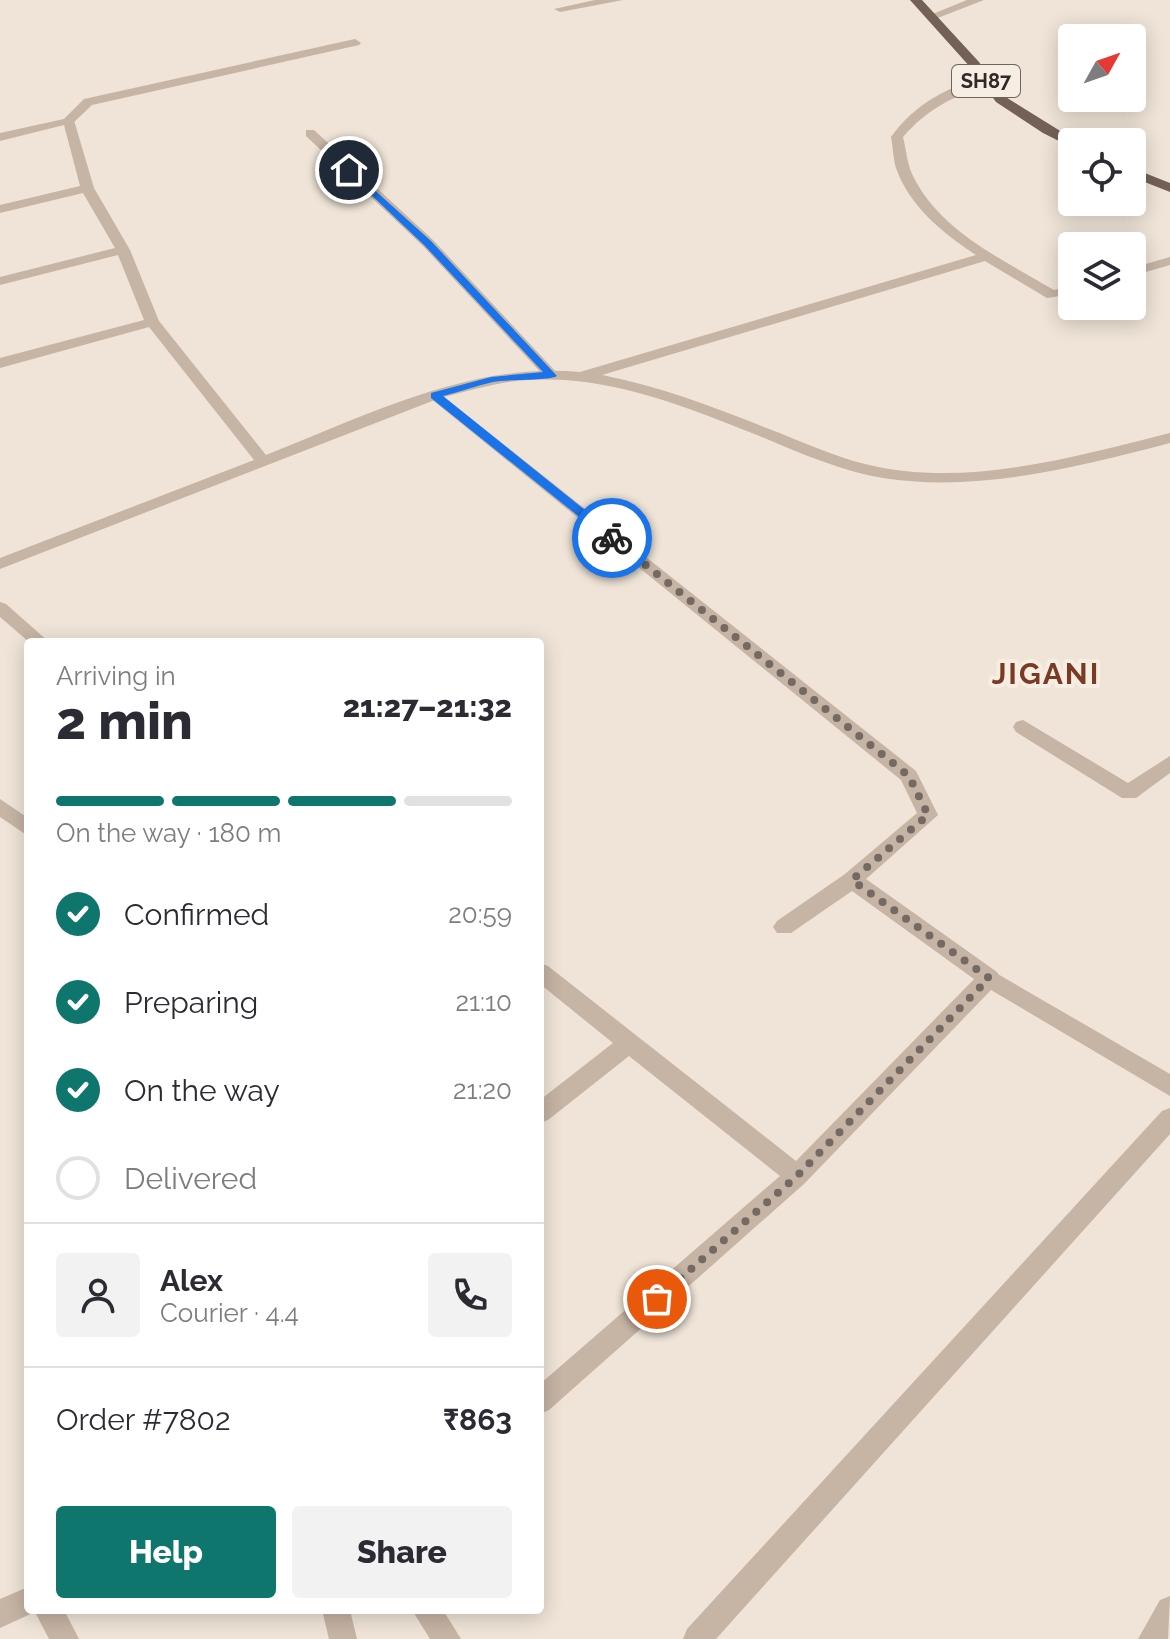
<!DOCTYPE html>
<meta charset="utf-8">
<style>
:root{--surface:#fff;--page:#f2f2f3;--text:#2b2b33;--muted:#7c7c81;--line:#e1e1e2;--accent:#0f766e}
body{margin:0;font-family:Raleway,sans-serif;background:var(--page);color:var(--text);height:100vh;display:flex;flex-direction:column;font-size:30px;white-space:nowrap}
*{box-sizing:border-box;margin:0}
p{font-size:26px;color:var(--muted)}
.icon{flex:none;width:44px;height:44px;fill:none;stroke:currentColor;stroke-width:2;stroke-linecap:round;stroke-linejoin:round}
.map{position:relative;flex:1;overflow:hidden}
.drawer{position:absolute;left:24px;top:638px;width:520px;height:976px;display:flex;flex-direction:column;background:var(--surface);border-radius:8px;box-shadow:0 4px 20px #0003}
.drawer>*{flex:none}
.needle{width:52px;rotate:50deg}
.fabs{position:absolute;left:1058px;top:24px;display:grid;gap:16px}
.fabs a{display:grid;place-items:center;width:88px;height:88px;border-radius:8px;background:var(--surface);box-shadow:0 4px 20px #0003;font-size:40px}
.pin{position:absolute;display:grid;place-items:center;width:68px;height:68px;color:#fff;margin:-34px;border:4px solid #fff;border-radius:50%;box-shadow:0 2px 8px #0007}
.courier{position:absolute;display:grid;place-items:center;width:80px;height:80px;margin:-40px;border:6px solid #1a73e8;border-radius:50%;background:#fff;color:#222;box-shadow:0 2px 10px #0007}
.overview em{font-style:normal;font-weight:800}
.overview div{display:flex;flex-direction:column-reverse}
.overview{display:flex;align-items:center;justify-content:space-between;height:136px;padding:0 32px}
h1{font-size:52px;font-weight:800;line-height:60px}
.bar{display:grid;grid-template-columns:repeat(4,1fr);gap:12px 8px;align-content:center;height:96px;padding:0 32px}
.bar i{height:10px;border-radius:6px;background:var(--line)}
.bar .active{background:var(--accent)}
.bar p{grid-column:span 4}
.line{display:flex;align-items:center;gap:20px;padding:0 32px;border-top:2px solid var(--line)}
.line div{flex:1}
.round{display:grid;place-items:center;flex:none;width:84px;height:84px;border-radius:8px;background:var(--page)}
ol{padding:0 32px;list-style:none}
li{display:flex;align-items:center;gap:24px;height:88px}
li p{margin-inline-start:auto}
li .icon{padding:8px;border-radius:50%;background:var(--accent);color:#fff;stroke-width:4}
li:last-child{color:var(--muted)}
li i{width:44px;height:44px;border:4px solid var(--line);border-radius:50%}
.button{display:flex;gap:16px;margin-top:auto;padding:16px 32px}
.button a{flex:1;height:92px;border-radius:8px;background:var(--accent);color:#fff;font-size:32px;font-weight:800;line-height:92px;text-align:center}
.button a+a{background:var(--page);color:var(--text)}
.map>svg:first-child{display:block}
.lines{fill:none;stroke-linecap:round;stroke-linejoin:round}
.service{fill:#c6b4a4;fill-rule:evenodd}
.minor{fill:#c6b4a4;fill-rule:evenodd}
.primary{fill:#736157;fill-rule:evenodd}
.route{fill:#1a73e8}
.done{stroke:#746a63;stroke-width:8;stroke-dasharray:0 14.4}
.labels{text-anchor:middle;stroke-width:8;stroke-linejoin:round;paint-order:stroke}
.shield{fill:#f7eee3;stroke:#6d645e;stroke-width:2}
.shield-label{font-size:20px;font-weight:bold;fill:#322925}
.district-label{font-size:30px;font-weight:bold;letter-spacing:2px;fill:#7b3a24;stroke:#f7eee3}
</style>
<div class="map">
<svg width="1170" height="1639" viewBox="0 0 1170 1639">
<rect width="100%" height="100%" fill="#efe4d7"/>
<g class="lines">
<!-- service -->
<path class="service" d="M 355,39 L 361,43 L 359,45 L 92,105 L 73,123 L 63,120 L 84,99 Z
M 306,130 L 314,130 L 433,240 L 557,373 L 557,379 L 547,379 L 423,246 L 306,136 Z
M 435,390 L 916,771 L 938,815 L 866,879 L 997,972 L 1000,978 L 997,984 L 989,987 L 981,984 L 852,891 L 791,933 L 777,933 L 773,927 L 777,921 L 845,874 L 917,813 L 901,780 L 430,398 L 427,395 Z
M 322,1610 L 350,1610 L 357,1639 L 329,1639 Z
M 412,1610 L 443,1610 L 461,1639 L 430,1639 Z"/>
<!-- minor -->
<path class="minor" d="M 595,0 L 623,0 L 560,12 L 554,9 Z
M 967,0 L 984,0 L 935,19 L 925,17 Z
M 986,76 L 990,77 L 990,83 C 955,96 928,108 903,137 C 906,149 907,162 912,174 C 939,231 1002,259 1054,290 L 1072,285 L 1072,294 L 1047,298 L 985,261 L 602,375 C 659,386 714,407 769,429 C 801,441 832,456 865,464 C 966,489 1073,457 1170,433 L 1170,443 C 1077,467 979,493 883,478 C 839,471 798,452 757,435 C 684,406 609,375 529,380 C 499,381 470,391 440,398 L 0,569 L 0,558 L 254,460 L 149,327 L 0,368 L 0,358 L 144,320 L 118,255 L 0,285 L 0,277 L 115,248 L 83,193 L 0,213 L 0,205 L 80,186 L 64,125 L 0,141 L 0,133 L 73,117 L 94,188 L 130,250 L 159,321 L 266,455 C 366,416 470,362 580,372 L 976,255 C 944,234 909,206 896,168 C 893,158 893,147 891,137 C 915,104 947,87 986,76 Z
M 1170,257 L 1170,265 L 1132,276 L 1132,268 Z
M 0,602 L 6,604 L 49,642 L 29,642 L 0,617 Z
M 1023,720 L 1128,783 L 1170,756 L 1170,773 L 1136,798 L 1122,798 L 1016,732 L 1013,727 L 1016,722 Z
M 0,799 L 28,818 L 28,836 L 0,817 Z
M 540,963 L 548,966 L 796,1161 L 981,972 L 989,969 L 1170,1074 L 1170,1096 L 991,990 L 805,1183 L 549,1410 L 540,1414 L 540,1384 L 780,1176 L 629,1056 L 548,1120 L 540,1123 L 540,1100 L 613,1043 L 540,984 Z
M 1170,1108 L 1170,1134 L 716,1639 L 683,1639 L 687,1629 L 1162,1111 Z
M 28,1587 L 28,1610 L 64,1610 L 79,1639 L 49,1639 L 35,1612 L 0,1628 L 0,1599 Z
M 1170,1596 L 1168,1639 L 1138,1639 L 1160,1600 Z"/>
<!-- primary -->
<path class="primary" d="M 910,0 L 922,0 L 979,62 L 1004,96 L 1078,142 L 1067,145 L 1043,133 L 996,102 L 971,68 Z
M 1132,168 L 1170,183 L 1170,192 L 1132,177 Z"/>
</g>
<!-- route -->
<path class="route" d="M 349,167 L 431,241 L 557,376 C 548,381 508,379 493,382 C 476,386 459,392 443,396 L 616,535 L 616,540 L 608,540 L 431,398 L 431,393 L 491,377 L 543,372 L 424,245 L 346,171 Z"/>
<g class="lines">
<!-- done -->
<path class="done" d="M 612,538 L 909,776 L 928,815 L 852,880 L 989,978 L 797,1176 L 657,1299"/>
</g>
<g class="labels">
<!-- shield labels -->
<rect class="shield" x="952" y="65" width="68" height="32" rx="6"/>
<g class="shield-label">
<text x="986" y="88">SH87</text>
</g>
<!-- district labels -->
<g class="district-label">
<text x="1046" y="684">JIGANI</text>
</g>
</g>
</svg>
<div class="fabs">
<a><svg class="needle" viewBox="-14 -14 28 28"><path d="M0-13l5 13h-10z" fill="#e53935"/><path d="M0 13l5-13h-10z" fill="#7c7c81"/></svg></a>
<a><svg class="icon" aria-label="locate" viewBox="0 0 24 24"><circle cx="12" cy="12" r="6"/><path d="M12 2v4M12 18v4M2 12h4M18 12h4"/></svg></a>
<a><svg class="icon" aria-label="layers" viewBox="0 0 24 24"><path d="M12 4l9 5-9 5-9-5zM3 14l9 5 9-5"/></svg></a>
</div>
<div class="pin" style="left:657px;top:1299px;background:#ea580c"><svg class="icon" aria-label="bag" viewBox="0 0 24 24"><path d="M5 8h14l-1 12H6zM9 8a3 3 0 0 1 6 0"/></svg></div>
<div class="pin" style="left:349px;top:170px;background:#1f2937"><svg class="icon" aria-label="home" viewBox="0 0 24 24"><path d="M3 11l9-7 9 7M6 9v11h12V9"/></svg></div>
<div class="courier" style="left:612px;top:538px"><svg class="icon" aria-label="bike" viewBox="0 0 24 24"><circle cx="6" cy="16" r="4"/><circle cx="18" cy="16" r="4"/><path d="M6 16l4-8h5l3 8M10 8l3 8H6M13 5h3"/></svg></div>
<section class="drawer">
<div class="overview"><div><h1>2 min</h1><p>Arriving in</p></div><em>21:27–21:32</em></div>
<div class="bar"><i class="active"></i><i class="active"></i><i class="active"></i><i></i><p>On the way · 180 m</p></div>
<ol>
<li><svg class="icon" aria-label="check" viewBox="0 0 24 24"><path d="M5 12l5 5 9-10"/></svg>Confirmed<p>20:59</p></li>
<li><svg class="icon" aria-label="check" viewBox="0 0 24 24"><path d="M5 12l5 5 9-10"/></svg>Preparing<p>21:10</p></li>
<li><svg class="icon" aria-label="check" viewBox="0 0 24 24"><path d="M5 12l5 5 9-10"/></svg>On the way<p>21:20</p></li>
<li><i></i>Delivered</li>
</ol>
<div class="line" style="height:144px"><a class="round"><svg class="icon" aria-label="person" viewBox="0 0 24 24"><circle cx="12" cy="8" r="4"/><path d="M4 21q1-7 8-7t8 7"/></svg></a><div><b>Alex</b><p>Courier · 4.4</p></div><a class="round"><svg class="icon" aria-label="phone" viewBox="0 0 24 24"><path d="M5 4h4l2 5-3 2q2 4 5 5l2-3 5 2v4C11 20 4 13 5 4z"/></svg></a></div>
<div class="line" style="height:104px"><div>Order #7802</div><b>₹863</b></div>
<div class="button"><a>Help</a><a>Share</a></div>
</section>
</div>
